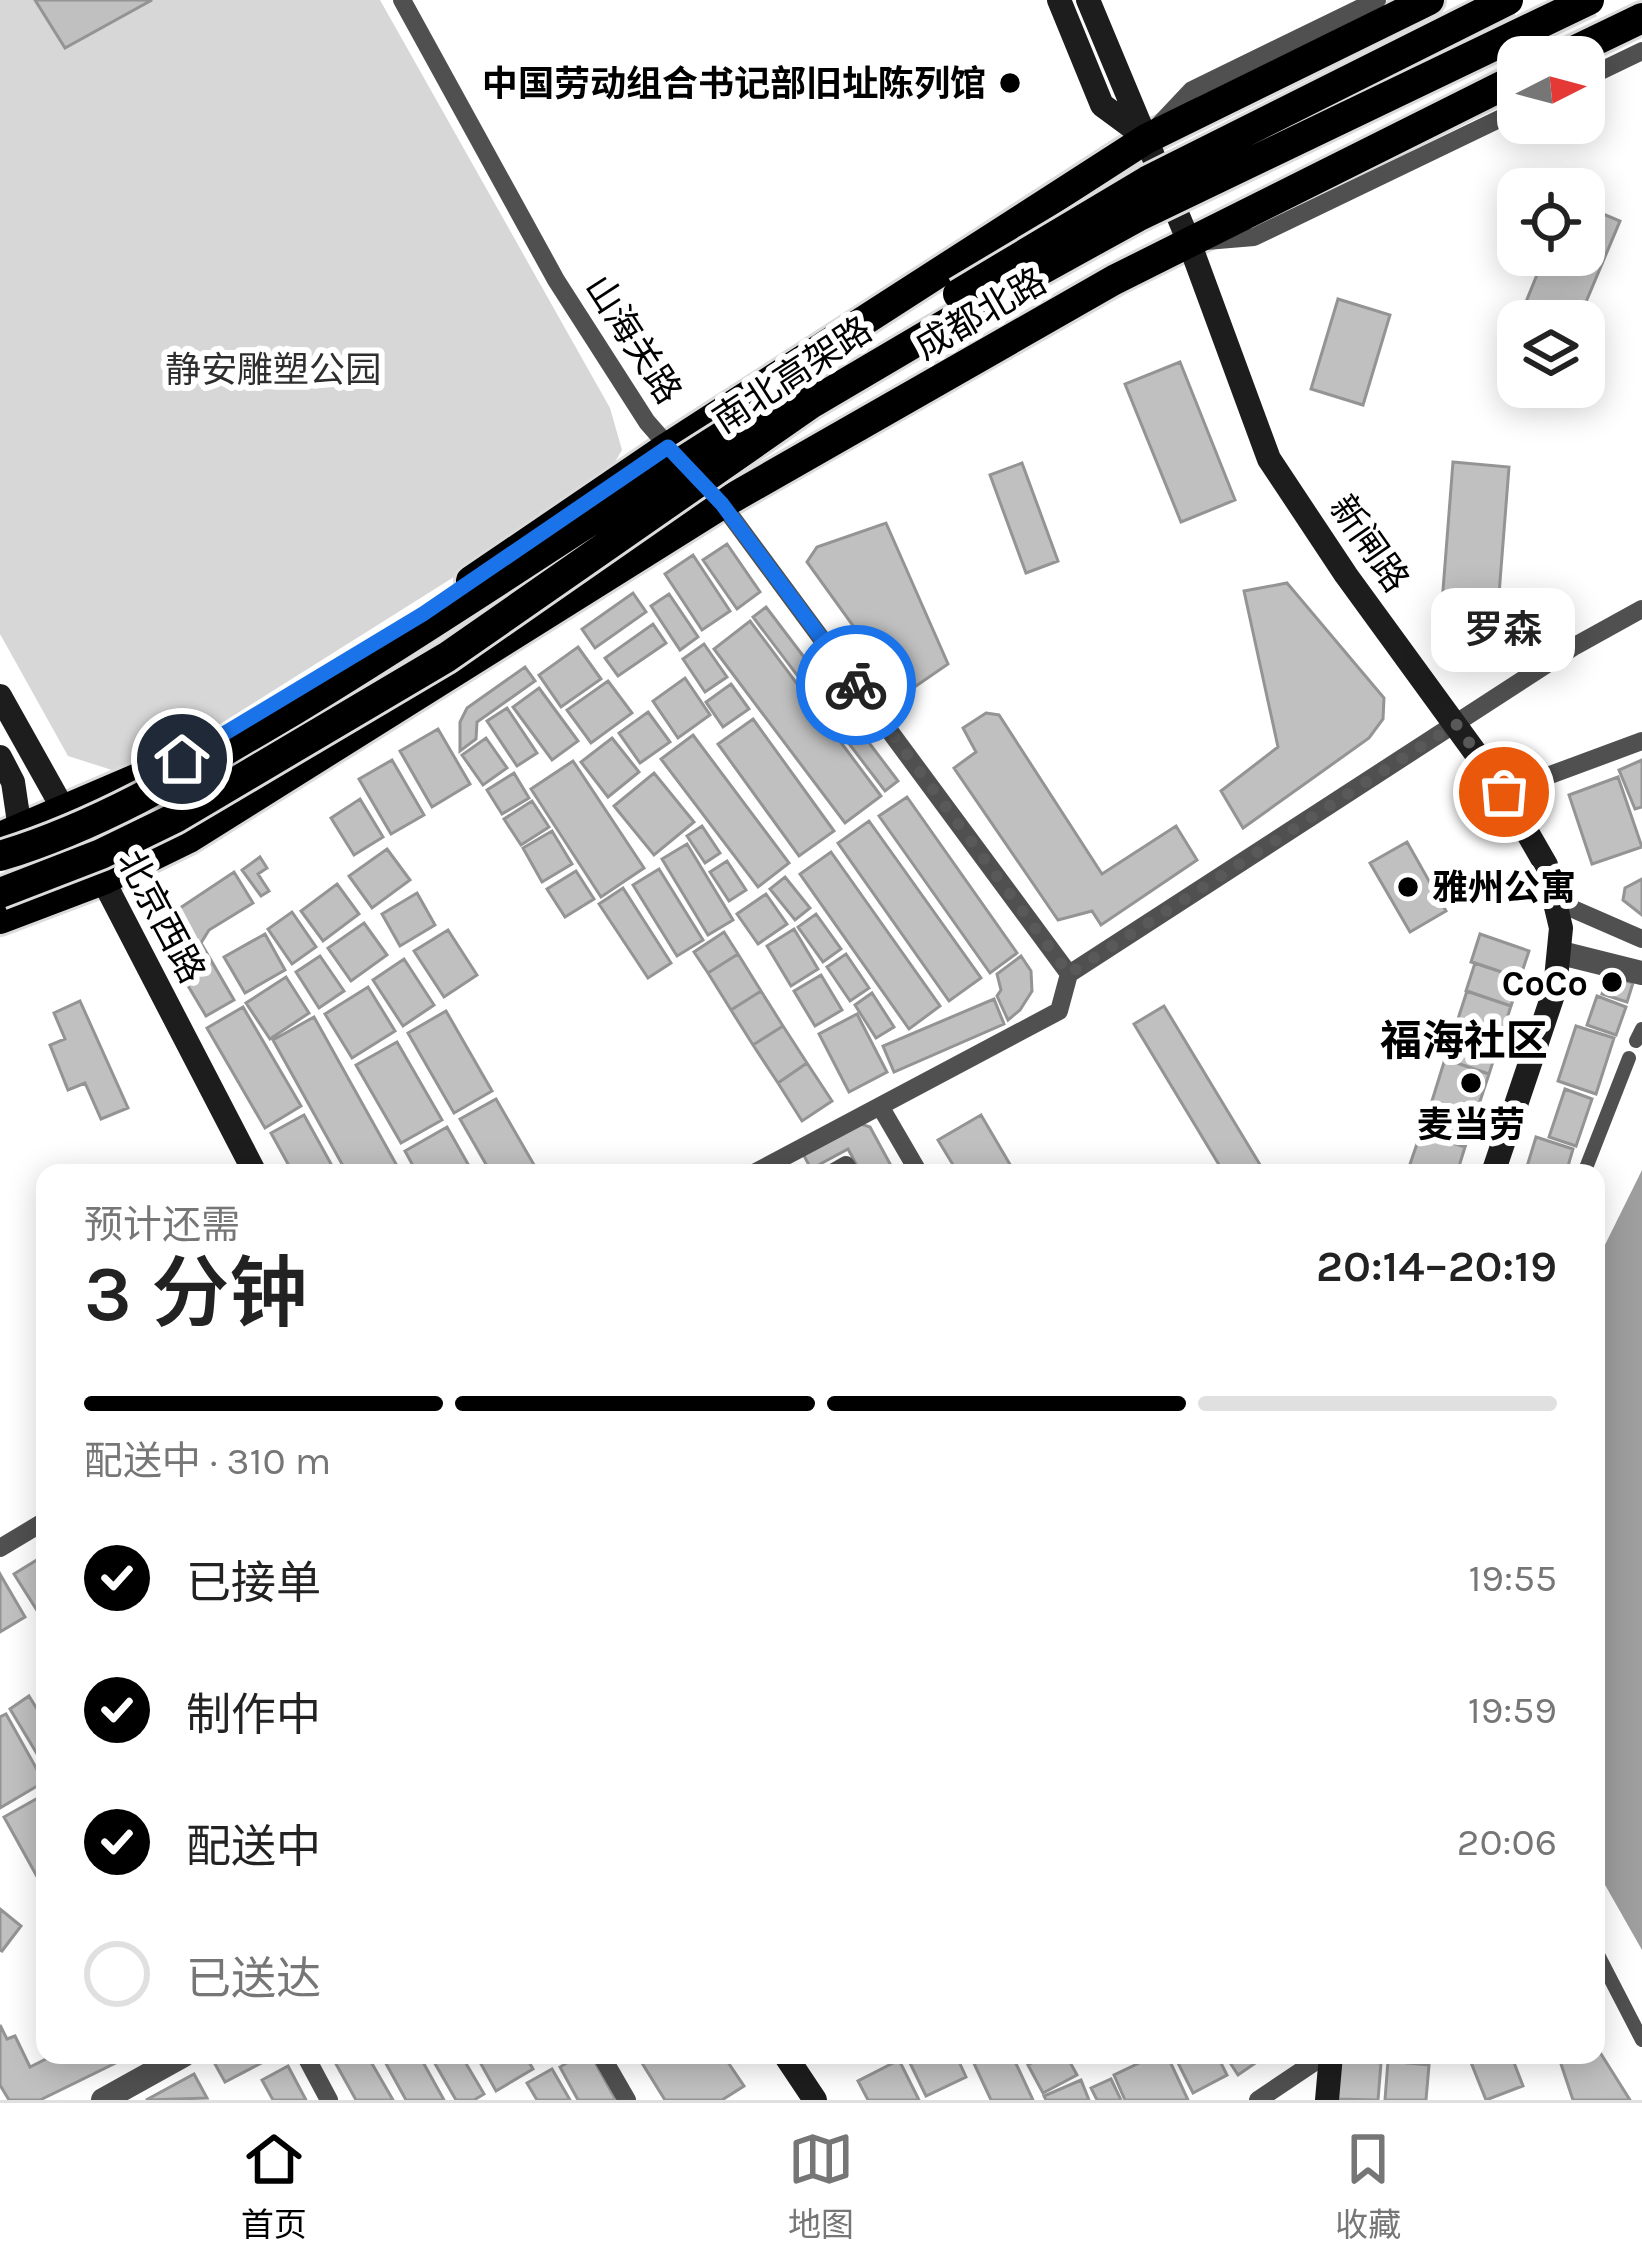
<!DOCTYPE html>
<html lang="zh">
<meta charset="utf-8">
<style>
:root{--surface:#fff;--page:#f2f2f2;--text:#222;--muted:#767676;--line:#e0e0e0;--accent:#000}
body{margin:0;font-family:Karla,"Noto Sans SC",sans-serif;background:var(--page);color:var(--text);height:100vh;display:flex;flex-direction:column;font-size:45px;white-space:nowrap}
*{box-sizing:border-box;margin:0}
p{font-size:39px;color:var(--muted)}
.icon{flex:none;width:66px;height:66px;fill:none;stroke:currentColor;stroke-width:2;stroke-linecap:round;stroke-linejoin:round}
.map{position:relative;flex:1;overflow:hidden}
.panel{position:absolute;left:36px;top:1164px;width:1569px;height:900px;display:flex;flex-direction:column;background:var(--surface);border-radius:24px;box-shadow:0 6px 30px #0003}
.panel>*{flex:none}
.needle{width:78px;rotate:84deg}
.buttons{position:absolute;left:1497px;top:36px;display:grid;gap:24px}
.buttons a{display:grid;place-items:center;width:108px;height:108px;border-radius:24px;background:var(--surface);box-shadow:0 6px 30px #0003;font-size:60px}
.pin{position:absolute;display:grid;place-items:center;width:102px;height:102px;color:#fff;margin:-51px;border:6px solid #fff;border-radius:50%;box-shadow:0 3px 12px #0007}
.courier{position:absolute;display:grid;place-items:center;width:120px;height:120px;margin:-60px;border:9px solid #1a73e8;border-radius:50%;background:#fff;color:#222;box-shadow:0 3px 15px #0007}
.bubble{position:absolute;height:84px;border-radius:24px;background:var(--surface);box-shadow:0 6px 30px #0003;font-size:39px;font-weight:600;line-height:84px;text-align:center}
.summary em{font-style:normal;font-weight:600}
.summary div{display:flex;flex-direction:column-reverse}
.summary{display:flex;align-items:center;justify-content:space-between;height:204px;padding:0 48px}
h1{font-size:78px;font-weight:600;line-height:90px}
.bar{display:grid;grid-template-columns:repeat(4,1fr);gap:18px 12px;align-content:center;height:144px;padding:0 48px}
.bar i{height:15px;border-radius:9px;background:var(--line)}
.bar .selected{background:var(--accent)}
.bar p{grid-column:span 4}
ol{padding:0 48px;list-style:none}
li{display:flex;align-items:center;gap:36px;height:132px}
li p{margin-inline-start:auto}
li .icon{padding:12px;border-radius:50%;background:var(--accent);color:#fff;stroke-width:4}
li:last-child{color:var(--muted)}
li i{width:66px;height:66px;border:6px solid var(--line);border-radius:50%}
.dock{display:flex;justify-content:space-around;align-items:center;height:168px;border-top:3px solid var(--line);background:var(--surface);font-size:33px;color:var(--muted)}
.dock a{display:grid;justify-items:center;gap:6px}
.dock .selected{color:var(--accent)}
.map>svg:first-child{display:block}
.green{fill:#d7d7d7}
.water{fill:#9e9e9e}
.building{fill:#c0c0c0;stroke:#949494;stroke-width:3}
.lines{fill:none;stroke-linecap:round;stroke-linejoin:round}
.primary-casing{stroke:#dbdbdb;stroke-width:36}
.pedestrian{stroke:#505050;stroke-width:14}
.minor{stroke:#505050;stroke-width:18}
.tertiary{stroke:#505050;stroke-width:24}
.secondary{stroke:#1d1d1d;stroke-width:24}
.primary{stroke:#000;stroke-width:30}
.trunk-bridge-casing{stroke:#dbdbdb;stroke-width:36;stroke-linecap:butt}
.trunk-bridge{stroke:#000;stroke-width:30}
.done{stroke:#595959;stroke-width:12;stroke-dasharray:0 21.6}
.route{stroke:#1a73e8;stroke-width:15}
.poi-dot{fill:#000;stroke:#fff;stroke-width:4.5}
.labels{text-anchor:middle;stroke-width:12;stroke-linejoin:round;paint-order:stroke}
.poi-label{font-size:36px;font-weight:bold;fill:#000;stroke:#fff;text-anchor:end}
.street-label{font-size:36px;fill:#000;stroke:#fff}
.park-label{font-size:36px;fill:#2e2e2e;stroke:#fff}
.quarter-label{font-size:42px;font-weight:bold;fill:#000;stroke:#fff}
</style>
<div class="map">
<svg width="1642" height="2100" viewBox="0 0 1642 2100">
<rect width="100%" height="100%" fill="#fff"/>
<!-- green -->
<path class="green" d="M 0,0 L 380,0 L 610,408 L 622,450 L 602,484 L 166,758 L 115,771 L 68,756 L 0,634 Z"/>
<!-- water -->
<path class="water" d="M 1642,1170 L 1642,1950 L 1596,1869 L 1596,1263 Z"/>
<!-- building -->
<path class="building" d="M 35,0 L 152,0 L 65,48 Z
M 1584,206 L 1620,221 L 1578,321 L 1518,321 L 1518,331 L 1515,329 L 1545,255 L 1584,255 Z
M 1338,299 L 1390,315 L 1363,405 L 1311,389 Z
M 1180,362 L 1235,500 L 1181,522 L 1125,384 Z
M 1453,462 L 1509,467 L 1498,607 L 1442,603 Z
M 1022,463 L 1058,561 L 1026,573 L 990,475 Z
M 886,523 L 948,664 L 903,695 L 807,562 L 817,547 Z
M 727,544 L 760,592 L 737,609 L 703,560 Z
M 693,555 L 730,611 L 702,630 L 665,574 Z
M 1287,583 L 1384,698 L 1383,719 L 1369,738 L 1243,828 L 1221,791 L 1278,747 L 1244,591 Z
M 633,593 L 646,612 L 595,648 L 582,629 Z
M 669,594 L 698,637 L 680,650 L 651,606 Z
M 766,607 L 898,781 L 885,791 L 753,617 Z
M 750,621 L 881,796 L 845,823 L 714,649 Z
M 653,624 L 666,643 L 618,676 L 605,658 Z
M 704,644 L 727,677 L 705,692 L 683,659 Z
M 578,647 L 601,679 L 561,707 L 539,675 Z
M 525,667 L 535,681 L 477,722 L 476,739 L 460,751 L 460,722 L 467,708 Z
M 685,678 L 710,715 L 678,738 L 653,701 Z
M 608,681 L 632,713 L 591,743 L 567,710 Z
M 731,684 L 749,709 L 723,727 L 706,702 Z
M 539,688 L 578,741 L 552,760 L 513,707 Z
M 507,708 L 537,753 L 517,766 L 487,721 Z
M 648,712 L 670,742 L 640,763 L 619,733 Z
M 986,713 L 999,715 L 1102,874 L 1176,826 L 1197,860 L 1101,925 L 1092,911 L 1058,920 L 954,768 L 976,752 L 963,728 Z
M 753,719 L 834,831 L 799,856 L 718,744 Z
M 438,729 L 470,784 L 432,807 L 400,751 Z
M 693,735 L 789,863 L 758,887 L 661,759 Z
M 486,738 L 507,768 L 483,785 L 462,755 Z
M 612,738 L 639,772 L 608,797 L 581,762 Z
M 392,760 L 424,815 L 391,834 L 359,779 Z
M 1642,760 L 1642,807 L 1635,809 L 1619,770 Z
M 573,761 L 644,868 L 601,897 L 531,789 Z
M 514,773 L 529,798 L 502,814 L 487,790 Z
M 654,773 L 694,822 L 654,855 L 614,806 Z
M 1618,777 L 1642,847 L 1592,864 L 1569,795 Z
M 907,797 L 1017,953 L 990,973 L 879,816 Z
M 360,799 L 383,837 L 354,855 L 331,818 Z
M 532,801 L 549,827 L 521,845 L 504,819 Z
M 869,821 L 981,978 L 949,1001 L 838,843 Z
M 702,826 L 720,853 L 705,863 L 687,836 Z
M 552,831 L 572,864 L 542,882 L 523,848 Z
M 1407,842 L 1446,911 L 1410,932 L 1370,863 Z
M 687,844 L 733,920 L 708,935 L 662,859 Z
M 387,849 L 410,880 L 372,908 L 349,876 Z
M 831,852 L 940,1006 L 909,1029 L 800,874 Z
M 260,857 L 267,868 L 258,874 L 269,891 L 261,896 L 242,870 Z
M 727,861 L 746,890 L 729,901 L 710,872 Z
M 659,869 L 703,940 L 677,956 L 633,885 Z
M 576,871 L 594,899 L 565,917 L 547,889 Z
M 234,872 L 253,903 L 209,930 L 201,943 L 234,1000 L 206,1016 L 172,959 L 169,926 L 177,910 Z
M 785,877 L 810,908 L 795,920 L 770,889 Z
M 1642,879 L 1642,915 L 1623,900 L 1625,888 Z
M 337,884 L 359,914 L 323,941 L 301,911 Z
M 623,888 L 671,963 L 648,978 L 599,904 Z
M 417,893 L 435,925 L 400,946 L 382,914 Z
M 766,894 L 787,924 L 758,944 L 737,914 Z
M 292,912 L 316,947 L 292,964 L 268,929 Z
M 816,914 L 841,949 L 823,962 L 798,927 Z
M 364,923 L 387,955 L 351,981 L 328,948 Z
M 794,929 L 818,969 L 791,986 L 767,946 Z
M 448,930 L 477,975 L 444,997 L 414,951 Z
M 724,932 L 738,954 L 708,973 L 694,952 Z
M 265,934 L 285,970 L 245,993 L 224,957 Z
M 1480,934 L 1529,951 L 1520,978 L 1471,962 Z
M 738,954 L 761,991 L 731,1010 L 708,973 Z
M 846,954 L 869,988 L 850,1001 L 827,967 Z
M 320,956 L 344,991 L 319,1008 L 296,972 Z
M 1021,956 L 1031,971 L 1032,991 L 1020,1010 L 1008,1020 L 997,996 L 1001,990 L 997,974 Z
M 404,959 L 434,1005 L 403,1026 L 373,980 Z
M 1475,963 L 1520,978 L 1511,1006 L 1466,991 Z
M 821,975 L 842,1010 L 815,1026 L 794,991 Z
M 1608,975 L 1633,983 L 1627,1002 L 1602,994 Z
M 286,977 L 309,1013 L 270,1039 L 246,1003 Z
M 368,987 L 395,1031 L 352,1058 L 325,1014 Z
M 761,991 L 783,1026 L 753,1045 L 731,1010 Z
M 1467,991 L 1511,1006 L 1489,1074 L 1445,1059 Z
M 872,993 L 894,1027 L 876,1038 L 855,1005 Z
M 1597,996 L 1626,1007 L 1616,1035 L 1587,1025 Z
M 994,999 L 1004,1024 L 894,1072 L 883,1046 Z
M 80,1001 L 128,1108 L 101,1119 L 85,1083 L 68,1090 L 50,1045 L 65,1039 L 54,1013 Z
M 1164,1006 L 1265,1173 L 1224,1173 L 1134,1024 Z
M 243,1007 L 301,1106 L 265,1128 L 207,1028 Z
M 446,1011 L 492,1091 L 454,1113 L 408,1033 Z
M 857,1014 L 887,1072 L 849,1092 L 819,1034 Z
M 314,1017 L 401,1173 L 347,1173 L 273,1040 Z
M 783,1026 L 807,1063 L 778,1083 L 753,1045 Z
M 1576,1026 L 1614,1038 L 1596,1094 L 1558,1081 Z
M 397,1042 L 442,1120 L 401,1143 L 356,1065 Z
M 1445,1059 L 1489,1074 L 1465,1147 L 1422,1133 Z
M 807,1063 L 832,1101 L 802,1121 L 778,1083 Z
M 1565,1089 L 1592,1099 L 1576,1146 L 1549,1137 Z
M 496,1099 L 537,1170 L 531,1173 L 491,1173 L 460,1119 Z
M 304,1115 L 336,1173 L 293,1173 L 271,1133 Z
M 981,1115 L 1015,1173 L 958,1173 L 938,1140 Z
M 855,1122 L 870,1127 L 895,1173 L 861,1173 L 848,1149 L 811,1169 L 801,1150 Z
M 447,1127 L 473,1173 L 417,1173 L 405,1151 Z
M 1421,1132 L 1465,1147 L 1457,1173 L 1407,1173 Z
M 1536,1137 L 1573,1149 L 1566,1173 L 1525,1173 Z
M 45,1555 L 45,1623 L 14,1574 Z
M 0,1574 L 25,1617 L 0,1632 Z
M 29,1696 L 45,1722 L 45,1767 L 10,1709 Z
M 6,1714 L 44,1782 L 0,1808 L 0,1717 Z
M 45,1794 L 45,1891 L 4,1817 Z
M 0,1909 L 21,1926 L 2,1951 L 0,1950 Z
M 0,2025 L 7,2039 L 15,2036 L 30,2067 L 54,2055 L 132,2055 L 40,2100 L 9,2100 L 0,2085 Z
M 1596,2046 L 1630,2100 L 1573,2100 L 1560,2061 L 1573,2055 L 1596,2055 Z
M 210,2055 L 267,2055 L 269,2059 L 225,2082 Z
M 331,2055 L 367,2055 L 393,2100 L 356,2100 Z
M 392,2055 L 419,2055 L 444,2100 L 406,2100 L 384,2060 Z
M 430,2055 L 461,2055 L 484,2094 L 474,2100 L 456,2100 Z
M 476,2055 L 525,2055 L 533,2069 L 496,2091 Z
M 580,2055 L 591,2055 L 616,2100 L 578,2100 L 560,2067 Z
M 637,2055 L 723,2055 L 744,2086 L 722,2100 L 665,2100 Z
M 917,2055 L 956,2055 L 966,2077 L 926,2096 L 908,2059 Z
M 970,2055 L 1012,2055 L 1033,2100 L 991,2100 Z
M 1046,2055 L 1066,2055 L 1077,2075 L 1043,2093 L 1028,2065 Z
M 1156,2055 L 1167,2055 L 1188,2100 L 1125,2100 L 1114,2075 Z
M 1174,2055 L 1217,2055 L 1227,2075 L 1193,2093 Z
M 1225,2055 L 1267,2055 L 1238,2075 Z
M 1468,2055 L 1511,2055 L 1523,2086 L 1486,2100 Z
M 1340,2059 L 1381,2063 L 1378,2100 L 1336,2099 Z
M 899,2060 L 919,2100 L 868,2100 L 858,2081 Z
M 1388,2061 L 1429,2065 L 1426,2100 L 1385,2100 Z
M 288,2066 L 306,2100 L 273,2100 L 262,2080 Z
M 552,2069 L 570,2100 L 537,2100 L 527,2083 Z
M 194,2074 L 207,2098 L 146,2100 Z
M 1111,2079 L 1121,2100 L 1097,2100 L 1091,2088 Z
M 1081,2080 L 1089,2100 L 1046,2100 L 1044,2096 Z"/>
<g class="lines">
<defs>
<path id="primary" d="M 1561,57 L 1642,18
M 471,581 L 668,447 L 1146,139 L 1429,0
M 0,837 L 180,760
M 0,919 L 103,880 L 189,838 L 722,504 L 1114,280 L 1518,78"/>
</defs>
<!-- primary casing -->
<use href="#primary" class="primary-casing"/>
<!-- pedestrian -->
<path class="pedestrian" d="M 1636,1041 L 1642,1029
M 1584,1173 L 1629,1058
M 1596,1951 L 1642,2040"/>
<!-- minor -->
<path class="minor" d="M 402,0 L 556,280 L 647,422 L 675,454
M 1584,79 L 1642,51
M 1159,125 L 1192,90 L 1377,0
M 1206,241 L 1254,237 L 1518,110
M 694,474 L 722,504 L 1069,974
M 1504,792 L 1642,741
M 1557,902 L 1642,939
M 880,1106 L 919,1173
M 754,1173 L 1059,1011 L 1069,974 L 1575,646 L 1642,609
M 832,1173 L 846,1165 L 851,1173
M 0,1548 L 45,1521
M 305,2055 L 329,2100
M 601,2055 L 627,2100
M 1258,2100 L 1325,2055"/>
<!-- tertiary -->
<path class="tertiary" d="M 1561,953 L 1642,973
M 103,2100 L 184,2055"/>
<!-- secondary -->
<path class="secondary" d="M 1059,0 L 1102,105 L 1140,133
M 1088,0 L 1189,242 L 1269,459 L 1346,575 L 1504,792 L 1546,865 L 1561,928 L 1555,989 L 1493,1173
M 0,696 L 103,880 L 255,1173
M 0,757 L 13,782 L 20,829
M 785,2055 L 815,2100
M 1327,2100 L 1331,2055"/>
<!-- primary -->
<use href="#primary" class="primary"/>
<defs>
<path id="trunk-bridge" d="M 958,294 L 1147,181 L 1508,0
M 0,856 C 106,824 199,766 294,710 C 466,606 631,490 803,386
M 0,893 L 101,854 L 175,818 L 447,657 L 812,403 L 985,301 L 1137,217 L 1589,0"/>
</defs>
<!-- trunk-bridge casing -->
<use href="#trunk-bridge" class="trunk-bridge-casing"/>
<!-- trunk-bridge -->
<use href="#trunk-bridge" class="trunk-bridge"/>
</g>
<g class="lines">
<!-- done -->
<path class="done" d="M 856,685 L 1069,974 L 1456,724 L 1504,792"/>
<!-- route -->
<path class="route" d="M 182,759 L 423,614 L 668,447 L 722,504 L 856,685"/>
</g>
<!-- markers -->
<g class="poi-dot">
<circle cx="1010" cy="83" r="12"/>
<circle cx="1408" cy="887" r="12"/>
<circle cx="1612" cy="982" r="12"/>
<circle cx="1471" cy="1083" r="12"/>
</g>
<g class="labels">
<!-- poi labels -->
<g class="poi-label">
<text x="986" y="96">中国劳动组合书记部旧址陈列馆</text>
<text x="1432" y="900" text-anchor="start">雅州公寓</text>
<text x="1588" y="995">CoCo</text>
<text x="1471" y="1137" text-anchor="middle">麦当劳</text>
</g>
<!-- street labels -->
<g class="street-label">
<text transform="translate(980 313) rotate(-30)" y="13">成都北路</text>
<text transform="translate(634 339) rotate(57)" y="13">山海关路</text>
<text transform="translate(792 374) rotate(-33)" y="13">南北高架路</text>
<text transform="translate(1370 543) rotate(55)" y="13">新闸路</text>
<text transform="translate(162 916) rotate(62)" y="13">北京西路</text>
</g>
<!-- park labels -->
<g class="park-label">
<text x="273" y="382">静安雕塑公园</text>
</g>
<!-- quarter labels -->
<g class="quarter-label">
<text x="1464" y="1055">福海社区</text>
</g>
</g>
</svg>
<div class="buttons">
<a><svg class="needle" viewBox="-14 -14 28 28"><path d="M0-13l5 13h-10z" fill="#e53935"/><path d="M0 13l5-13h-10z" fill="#767676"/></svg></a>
<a><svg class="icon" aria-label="locate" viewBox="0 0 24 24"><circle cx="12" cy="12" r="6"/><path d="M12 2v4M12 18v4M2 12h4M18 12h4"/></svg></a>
<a><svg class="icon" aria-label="layers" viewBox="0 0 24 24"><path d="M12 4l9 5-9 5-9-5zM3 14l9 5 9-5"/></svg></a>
</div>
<div class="pin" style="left:1504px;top:792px;background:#ea580c"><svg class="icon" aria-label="bag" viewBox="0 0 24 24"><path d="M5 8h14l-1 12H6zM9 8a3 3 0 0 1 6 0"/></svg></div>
<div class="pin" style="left:182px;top:759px;background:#1f2937"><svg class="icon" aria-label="home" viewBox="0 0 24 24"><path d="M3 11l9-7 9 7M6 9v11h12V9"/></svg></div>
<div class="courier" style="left:856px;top:685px"><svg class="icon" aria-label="bike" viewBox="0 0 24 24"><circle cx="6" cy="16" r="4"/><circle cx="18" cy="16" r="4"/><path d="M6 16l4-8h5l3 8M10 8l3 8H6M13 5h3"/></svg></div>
<div class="bubble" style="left:1431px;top:588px;width:144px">罗森</div>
<section class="panel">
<div class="summary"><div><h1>3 分钟</h1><p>预计还需</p></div><em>20:14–20:19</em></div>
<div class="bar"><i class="selected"></i><i class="selected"></i><i class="selected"></i><i></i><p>配送中 · 310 m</p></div>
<ol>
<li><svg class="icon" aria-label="check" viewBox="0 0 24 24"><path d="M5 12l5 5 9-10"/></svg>已接单<p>19:55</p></li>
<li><svg class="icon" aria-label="check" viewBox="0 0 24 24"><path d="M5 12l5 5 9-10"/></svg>制作中<p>19:59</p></li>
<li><svg class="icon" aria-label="check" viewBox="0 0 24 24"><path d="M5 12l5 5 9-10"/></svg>配送中<p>20:06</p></li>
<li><i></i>已送达</li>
</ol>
</section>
</div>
<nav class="dock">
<a class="selected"><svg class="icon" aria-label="home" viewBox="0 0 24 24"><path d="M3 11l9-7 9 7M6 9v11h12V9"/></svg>首页</a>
<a><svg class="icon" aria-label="map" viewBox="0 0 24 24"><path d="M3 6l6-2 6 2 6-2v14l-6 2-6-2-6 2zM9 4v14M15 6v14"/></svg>地图</a>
<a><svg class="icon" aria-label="saved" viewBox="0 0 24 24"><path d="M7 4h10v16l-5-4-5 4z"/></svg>收藏</a>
</nav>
